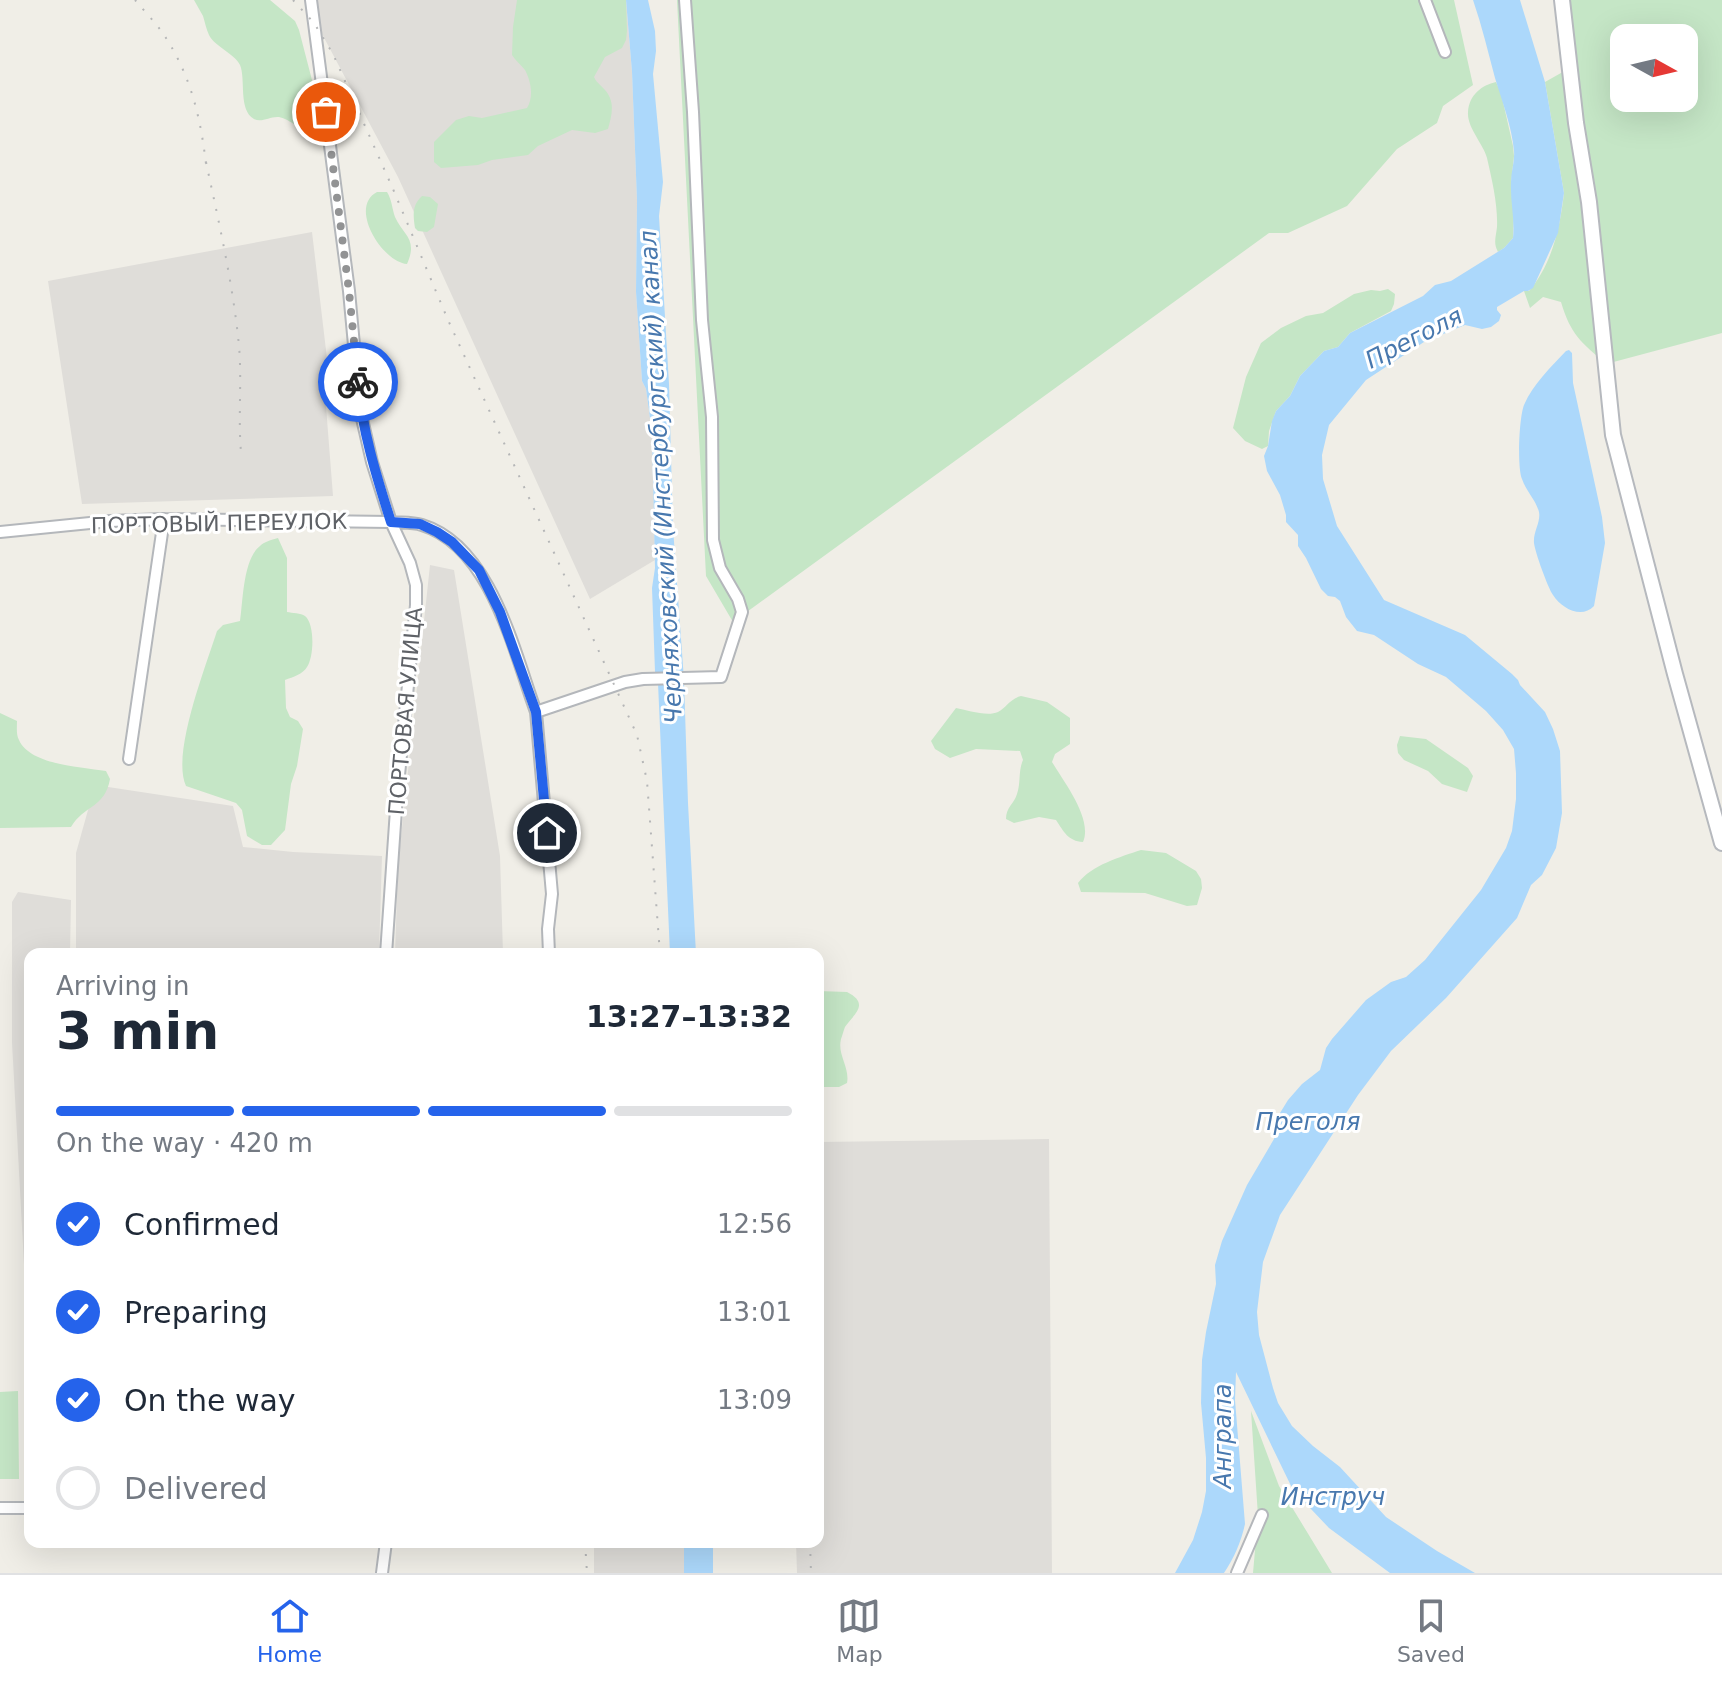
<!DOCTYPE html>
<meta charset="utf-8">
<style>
:root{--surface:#fff;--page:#f2f2f3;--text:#1f2937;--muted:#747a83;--line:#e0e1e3;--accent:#2563eb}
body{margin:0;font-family:"DejaVu Sans",sans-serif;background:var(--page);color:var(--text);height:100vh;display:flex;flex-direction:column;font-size:30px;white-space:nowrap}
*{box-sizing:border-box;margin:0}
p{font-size:26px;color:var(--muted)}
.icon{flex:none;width:44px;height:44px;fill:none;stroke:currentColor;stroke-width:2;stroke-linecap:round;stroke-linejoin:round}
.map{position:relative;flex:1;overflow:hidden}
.drawer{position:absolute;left:24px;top:948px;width:800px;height:600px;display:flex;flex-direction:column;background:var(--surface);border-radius:16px;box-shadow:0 8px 32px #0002}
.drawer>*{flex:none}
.needle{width:52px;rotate:98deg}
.controls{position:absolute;left:1610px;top:24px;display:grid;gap:16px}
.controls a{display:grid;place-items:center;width:88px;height:88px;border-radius:16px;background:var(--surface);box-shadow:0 8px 32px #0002;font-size:40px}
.pin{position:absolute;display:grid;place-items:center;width:68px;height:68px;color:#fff;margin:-34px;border:4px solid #fff;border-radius:50%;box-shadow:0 2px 8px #0007}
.courier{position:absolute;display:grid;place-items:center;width:80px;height:80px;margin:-40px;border:6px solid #2563eb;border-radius:50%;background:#fff;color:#222;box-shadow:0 2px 10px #0007}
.head em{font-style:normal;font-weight:700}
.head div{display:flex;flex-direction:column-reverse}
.head{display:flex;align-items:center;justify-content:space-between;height:136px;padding:0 32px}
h1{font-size:52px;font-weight:700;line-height:60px}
.bar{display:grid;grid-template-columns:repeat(4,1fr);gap:12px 8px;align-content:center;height:96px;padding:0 32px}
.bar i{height:10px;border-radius:6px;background:var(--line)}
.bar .current{background:var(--accent)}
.bar p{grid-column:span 4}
ol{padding:0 32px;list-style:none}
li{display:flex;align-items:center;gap:24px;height:88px}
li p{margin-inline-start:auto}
li .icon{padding:8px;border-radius:50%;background:var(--accent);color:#fff;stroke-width:4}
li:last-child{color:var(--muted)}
li i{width:44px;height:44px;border:4px solid var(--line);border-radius:50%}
.tabs{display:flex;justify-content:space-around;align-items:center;height:112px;border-top:2px solid var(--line);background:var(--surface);font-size:22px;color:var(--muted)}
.tabs a{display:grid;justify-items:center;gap:4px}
.tabs .current{color:var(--accent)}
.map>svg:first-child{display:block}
.industrial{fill:#dfddd9}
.green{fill:#c5e6c6;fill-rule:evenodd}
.water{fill:#acd8fb}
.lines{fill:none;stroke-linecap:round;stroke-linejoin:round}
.street-casing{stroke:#b4b7bb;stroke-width:14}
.secondary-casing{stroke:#b6b9be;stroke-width:18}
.street{stroke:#fff;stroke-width:10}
.secondary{stroke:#fff;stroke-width:14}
.rail{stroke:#b5b6b7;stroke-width:2;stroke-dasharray:2 10;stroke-linecap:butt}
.done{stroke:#929394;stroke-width:8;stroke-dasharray:0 14.4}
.route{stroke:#2563eb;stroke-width:10}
.labels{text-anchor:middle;stroke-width:6;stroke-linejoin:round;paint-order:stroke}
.street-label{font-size:22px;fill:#5f6267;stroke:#fff}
.water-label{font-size:24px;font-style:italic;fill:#4878ae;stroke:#fff}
</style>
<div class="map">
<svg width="1722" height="1573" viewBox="0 0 1722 1573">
<rect width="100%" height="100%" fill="#f0eee7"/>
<!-- industrial -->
<path class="industrial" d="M 317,0 L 626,0 L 632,72 L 637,201 L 636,292 L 642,381 L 646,389 L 652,433 L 655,560 L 590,599 L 398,177 L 321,32 Z
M 312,232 L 328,367 L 323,368 L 333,496 L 82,504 L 48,281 Z
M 430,565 L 454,570 L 500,856 L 503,954 L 395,954 L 398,865 Z
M 95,785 L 233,806 L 243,847 L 293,852 L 382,856 L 379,954 L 76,954 L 76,853 Z
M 18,892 L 71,900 L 70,954 L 30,954 L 30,1320 L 27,1320 L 12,1042 L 12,902 Z
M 1049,1139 L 1052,1573 L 797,1573 L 796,1542 L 818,1542 L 818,1142 Z
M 594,1542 L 684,1542 L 684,1573 L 594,1573 Z"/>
<!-- green -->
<path class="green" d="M 194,0 L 270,0 L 295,21 L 299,30 L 313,84 L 316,102 L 314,121 L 301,127 C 294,125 286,118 279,117 C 270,116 262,123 254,119 C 238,110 246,79 240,65 C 234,53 215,47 209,35 C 206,29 205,22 203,16 C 200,11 197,5 194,0 Z
M 517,0 L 626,0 L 627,31 L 626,40 L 622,48 L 605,57 L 594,77 C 597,84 604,87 608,94 C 615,105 611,118 608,129 L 595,133 L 572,130 L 538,146 L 528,155 L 492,160 L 478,165 L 441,168 L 434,162 L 434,142 L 456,120 L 469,116 L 482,118 L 527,108 C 534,97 531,81 525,70 C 521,65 515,60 512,55 L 513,27 Z
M 677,0 L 1454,0 L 1473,85 L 1443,106 L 1437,123 L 1397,149 L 1347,206 L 1288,233 L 1269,233 L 733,622 L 706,576 Z
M 1562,0 L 1722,0 L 1722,333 L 1606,364 C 1580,341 1571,335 1561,302 L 1543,297 L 1530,308 L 1524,291 L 1529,291 C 1552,264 1560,228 1564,193 L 1545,82 L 1568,69 ZM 1624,38 L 1684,38 L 1684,98 L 1624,98 Z
M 1496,82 L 1501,93 L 1513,146 L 1514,156 L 1511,184 L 1514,211 L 1513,238 L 1504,248 L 1498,252 C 1493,243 1496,237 1497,227 C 1498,205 1492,180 1487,158 C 1483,143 1467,128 1468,112 C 1469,95 1482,85 1496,82 Z
M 377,192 L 387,192 C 392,200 392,209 395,217 C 404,236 418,239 407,264 C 382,262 348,207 377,192 Z
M 422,196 L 430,197 L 438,204 L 434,227 L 427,232 L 418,231 L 415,228 C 413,215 412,205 422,196 Z
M 1388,289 L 1395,294 L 1394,304 L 1391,311 L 1350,333 L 1338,347 L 1324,351 L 1300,376 L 1290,396 L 1276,411 L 1269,431 L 1268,446 L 1262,449 L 1245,441 L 1233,428 L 1246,377 L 1261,343 L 1281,328 L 1306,316 L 1323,313 L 1354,294 L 1371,290 L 1380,291 Z
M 278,538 L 287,558 L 287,612 C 292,613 301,613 305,616 C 315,624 314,657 307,667 C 303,674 293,677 285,680 L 286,708 L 290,717 L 298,721 L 303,729 L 297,766 L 291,784 L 285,830 L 271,845 L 262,845 L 247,836 L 242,810 L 236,803 L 186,786 C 171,754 206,666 217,631 L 223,625 L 240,621 C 243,601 243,559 260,546 C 264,542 271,540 278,538 Z
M 1021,696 L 1047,702 L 1070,718 L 1070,744 L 1055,754 L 1052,762 C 1064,782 1093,819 1083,842 C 1068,841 1064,832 1056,820 L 1039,817 L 1014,823 L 1006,819 C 1006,807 1014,804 1017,794 C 1021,783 1018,771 1023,760 L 1020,751 L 976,749 L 950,758 L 935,749 L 931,741 L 956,708 C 967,710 987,717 998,712 C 1007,707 1010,699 1021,696 Z
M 0,713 L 17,721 C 17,727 16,735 19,740 C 30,765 81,767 106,771 L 110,779 C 105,808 84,805 71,827 L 0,828 Z
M 1400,736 L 1426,739 L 1468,768 L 1473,776 L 1467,792 L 1442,784 L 1428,771 L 1404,760 L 1398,753 L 1397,745 Z
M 1141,850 L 1166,853 L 1196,871 L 1201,879 L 1202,888 L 1197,905 L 1187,906 L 1145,893 L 1081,892 L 1078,883 C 1092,865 1120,857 1141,850 Z
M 818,991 L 847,992 C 871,1004 853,1015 845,1027 C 844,1029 842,1037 841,1039 C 837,1055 850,1067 847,1083 L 839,1087 L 818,1087 Z
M 18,1391 L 19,1479 L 0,1479 L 0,1392 Z
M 1251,1411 L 1279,1486 L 1332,1573 L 1253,1573 L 1258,1516 Z"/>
<!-- water -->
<path class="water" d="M 626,0 L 648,0 L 655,31 L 656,51 L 653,74 L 663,182 L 659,216 L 669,384 L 673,528 L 684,680 L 688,803 L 696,954 L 670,954 L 658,683 L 655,672 L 652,588 L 655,568 L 652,433 L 646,389 L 642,381 L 636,292 L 637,201 L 632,72 Z
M 1473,0 L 1520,0 L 1545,82 L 1564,193 L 1558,233 L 1533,288 L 1528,291 L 1524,291 L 1497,307 L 1497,310 L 1501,315 L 1499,321 L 1491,327 L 1482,329 L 1465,325 L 1424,342 L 1366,380 L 1329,425 L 1322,455 L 1323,479 L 1337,526 L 1384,600 L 1465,635 L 1512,674 L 1518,680 L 1520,685 L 1545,712 L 1553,729 L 1560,751 L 1562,813 L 1556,848 L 1542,875 L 1531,885 L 1517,918 L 1446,998 L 1391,1051 L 1358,1095 L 1280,1215 L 1263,1262 L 1257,1312 L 1259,1335 L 1273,1388 L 1278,1403 L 1292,1426 L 1313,1446 L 1340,1467 L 1386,1517 L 1437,1551 L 1475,1573 L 1390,1573 L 1329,1528 L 1293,1490 L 1236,1372 L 1235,1400 L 1245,1524 C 1241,1542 1234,1558 1224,1573 L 1175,1573 L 1193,1540 L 1202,1512 L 1206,1491 L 1206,1458 L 1201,1403 L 1202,1360 L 1206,1332 L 1216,1284 L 1215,1265 L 1222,1241 L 1247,1185 L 1274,1139 L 1280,1113 L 1288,1100 L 1302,1084 L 1320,1070 L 1326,1048 L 1332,1039 L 1366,1000 L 1391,982 L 1406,977 L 1425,960 L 1481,890 L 1506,848 L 1512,831 L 1516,799 L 1516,773 L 1514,749 L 1503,730 L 1486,711 L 1446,677 L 1418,664 L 1374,635 L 1357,631 L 1346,617 L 1340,601 L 1335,597 L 1328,596 L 1321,589 L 1306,558 L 1298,546 L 1298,535 L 1286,522 L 1286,515 L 1280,495 L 1267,471 L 1264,456 L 1268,446 L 1272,421 L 1276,411 L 1290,396 L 1300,376 L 1324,351 L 1338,347 L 1350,333 L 1423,296 L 1435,285 L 1451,281 L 1504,248 L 1513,238 C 1515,219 1510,201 1511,182 C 1511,172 1515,161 1514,151 C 1512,127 1502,101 1495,78 C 1488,52 1482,26 1473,0 Z
M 1569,350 L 1572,353 L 1573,383 L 1602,517 L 1605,543 L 1594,606 C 1582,619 1562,609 1553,595 C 1548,588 1535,552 1534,543 C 1533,532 1541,522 1539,512 C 1536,500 1526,491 1522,479 C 1517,467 1519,418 1524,405 C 1533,384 1551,367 1566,351 Z
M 684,1542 L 713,1542 L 713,1573 L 684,1573 Z"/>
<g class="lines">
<defs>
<path id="street" d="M 311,0 L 349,291 L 360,410 L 372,462 L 391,522 L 410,563 L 416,585 L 416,605 L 397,795 L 386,954
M 1425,0 L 1445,52
M 0,532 L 110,521 L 164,519 L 391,522 C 401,523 412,522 422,525 C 491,546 514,652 536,712
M 129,759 L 164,519
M 549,954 L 548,929 L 552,894 L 536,712 L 625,682 L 643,679 L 721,677 L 742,612 L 738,599 L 720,568 L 713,540 L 712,417 L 702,320 L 693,112 L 685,0
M 0,1508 L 30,1508
M 382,1573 L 386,1542
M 1237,1573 L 1262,1515"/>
<path id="secondary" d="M 1562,0 L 1576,123 L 1589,202 L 1613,435 L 1675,674 L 1722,843"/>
</defs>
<!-- street casing -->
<use href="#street" class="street-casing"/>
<!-- secondary casing -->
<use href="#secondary" class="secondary-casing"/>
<!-- street -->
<use href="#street" class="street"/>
<!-- secondary -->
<use href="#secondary" class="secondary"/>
<!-- rail -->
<path class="rail" d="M 135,0 C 145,12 158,25 166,38 C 193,80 202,125 207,173
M 293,0 L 314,23 L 333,54 L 393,189 L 448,320 L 637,735 L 647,781 L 660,954
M 206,162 C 219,223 233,284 239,346 C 242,381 238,417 241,452
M 585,1542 L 587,1573
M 810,1542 L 811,1573"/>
</g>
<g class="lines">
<!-- done -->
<path class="done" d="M 326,112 L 349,291 L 358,382"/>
<!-- route -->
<path class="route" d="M 358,382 C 362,430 376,475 391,522 L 420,524 L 437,532 L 452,542 L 479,570 L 500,612 L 536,712 L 547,833"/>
</g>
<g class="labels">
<!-- street labels -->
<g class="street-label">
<text transform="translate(219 523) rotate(-1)" y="8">ПОРТОВЫЙ ПЕРЕУЛОК</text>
<text transform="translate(405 711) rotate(-85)" y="8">ПОРТОВАЯ УЛИЦА</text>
</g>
<!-- water labels -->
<g class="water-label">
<text transform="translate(1414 338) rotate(-27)" y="8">Преголя</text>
<text transform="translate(661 477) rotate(-93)" y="8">Черняховский (Инстербургский) канал</text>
<text x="1308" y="1130">Преголя</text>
<text transform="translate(1223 1436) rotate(-90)" y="8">Анграпа</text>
<text x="1333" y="1505">Инструч</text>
</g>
</g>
</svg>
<div class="controls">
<a><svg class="needle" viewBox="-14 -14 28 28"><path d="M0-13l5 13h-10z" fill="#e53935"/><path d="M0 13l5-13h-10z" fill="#747a83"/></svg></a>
</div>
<div class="pin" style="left:326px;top:112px;background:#ea580c"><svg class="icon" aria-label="bag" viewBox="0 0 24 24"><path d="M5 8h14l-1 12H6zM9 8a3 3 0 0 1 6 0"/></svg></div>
<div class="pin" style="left:547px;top:833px;background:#1f2937"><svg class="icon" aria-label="home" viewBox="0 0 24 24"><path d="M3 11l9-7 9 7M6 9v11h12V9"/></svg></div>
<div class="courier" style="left:358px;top:382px"><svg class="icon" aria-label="bike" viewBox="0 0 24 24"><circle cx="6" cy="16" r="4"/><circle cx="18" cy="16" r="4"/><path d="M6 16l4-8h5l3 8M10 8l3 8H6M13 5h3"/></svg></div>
<section class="drawer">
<div class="head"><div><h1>3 min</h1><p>Arriving in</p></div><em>13:27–13:32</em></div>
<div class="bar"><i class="current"></i><i class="current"></i><i class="current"></i><i></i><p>On the way · 420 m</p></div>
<ol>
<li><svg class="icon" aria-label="check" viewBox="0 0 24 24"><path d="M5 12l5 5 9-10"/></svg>Confirmed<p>12:56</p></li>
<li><svg class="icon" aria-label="check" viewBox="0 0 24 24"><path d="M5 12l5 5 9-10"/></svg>Preparing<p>13:01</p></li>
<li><svg class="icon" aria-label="check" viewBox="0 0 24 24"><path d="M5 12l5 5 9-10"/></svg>On the way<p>13:09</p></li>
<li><i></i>Delivered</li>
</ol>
</section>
</div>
<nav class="tabs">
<a class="current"><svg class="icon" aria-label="home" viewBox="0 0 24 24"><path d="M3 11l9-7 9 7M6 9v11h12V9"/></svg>Home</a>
<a><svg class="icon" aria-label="map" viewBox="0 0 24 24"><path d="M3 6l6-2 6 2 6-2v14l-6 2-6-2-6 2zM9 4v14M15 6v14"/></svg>Map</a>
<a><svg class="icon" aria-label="saved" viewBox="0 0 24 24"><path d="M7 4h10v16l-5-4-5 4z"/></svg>Saved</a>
</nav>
